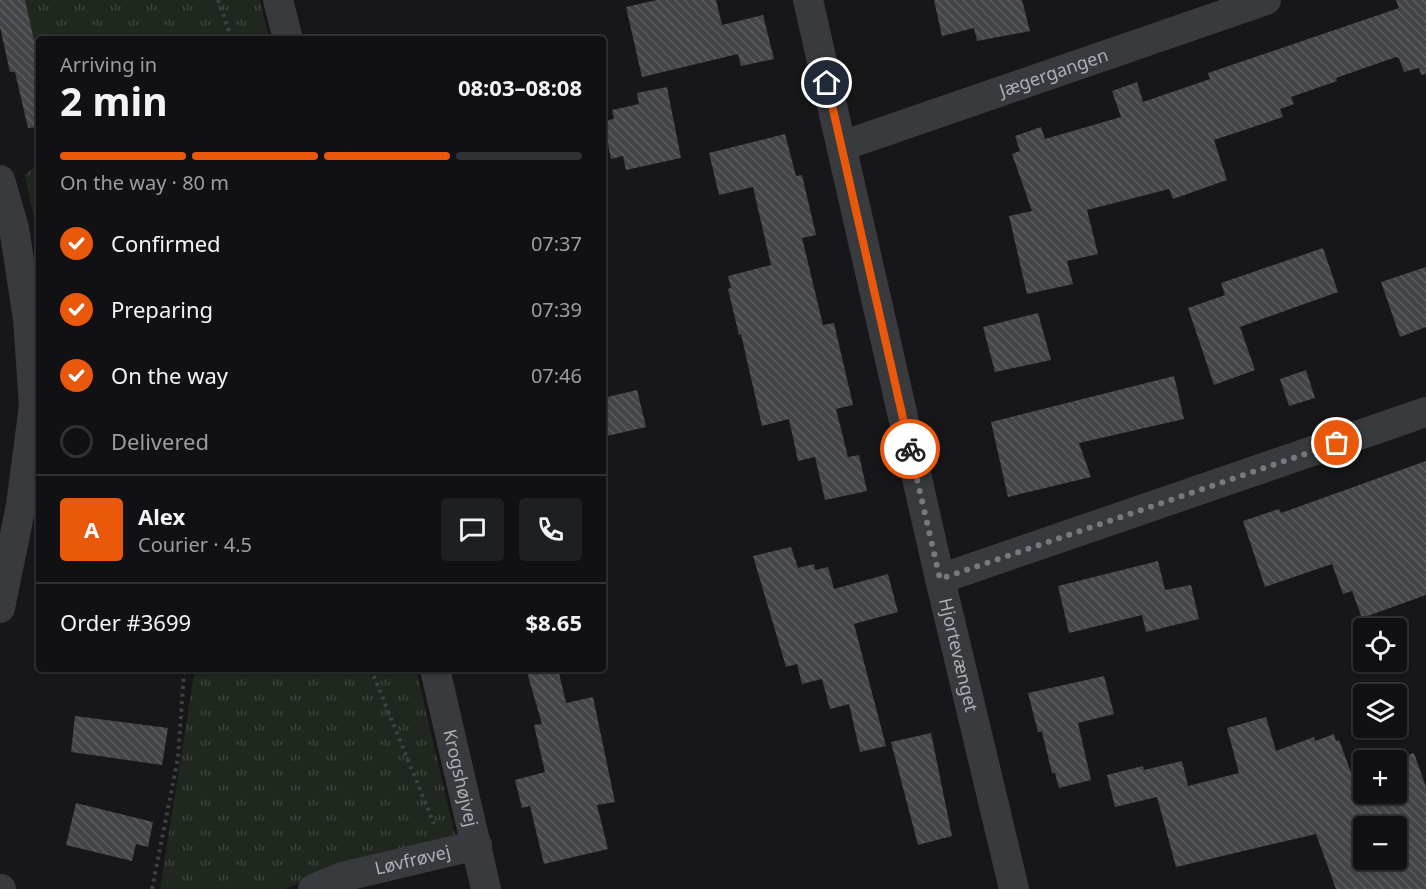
<!DOCTYPE html>
<meta charset="utf-8">
<style>
:root{--surface:#111113;--page:#1e1f21;--text:#f1f3f6;--muted:#9c9da0;--line:#303133;--accent:#ea580c}
body{margin:0;font-family:"Noto Sans",sans-serif;background:var(--page);color:var(--text);height:100vh;display:flex;flex-direction:column;font-size:22px;white-space:nowrap}
*{box-sizing:border-box;margin:0}
p{font-size:20px;color:var(--muted)}
.icon{flex:none;width:33px;height:33px;fill:none;stroke:currentColor;stroke-width:2;stroke-linecap:round;stroke-linejoin:round}
.map{position:relative;flex:1;overflow:hidden}
.sheet{position:absolute;left:36px;top:36px;width:570px;height:636px;display:flex;flex-direction:column;background:var(--surface);border-radius:6px;box-shadow:0 2px 4px #0004,0 0 0 2px var(--line)}
.sheet>*{flex:none}
.fabs{position:absolute;left:1353px;top:618px;display:grid;gap:12px}
.fabs a{display:grid;place-items:center;width:54px;height:54px;border-radius:6px;background:var(--surface);box-shadow:0 2px 4px #0004,0 0 0 2px var(--line);font-size:30px}
.pin{position:absolute;display:grid;place-items:center;width:51px;height:51px;color:#fff;margin:-26px;border:3px solid #fff;border-radius:50%;box-shadow:0 2px 6px #0007}
.courier{position:absolute;display:grid;place-items:center;width:60px;height:60px;margin:-30px;border:4px solid #ea580c;border-radius:50%;background:#fff;color:#222;box-shadow:0 2px 8px #0007}
.summary em{font-style:normal;font-weight:700}
.summary div{display:flex;flex-direction:column-reverse}
.summary{display:flex;align-items:center;justify-content:space-between;height:102px;padding:0 24px}
h1{font-size:39px;font-weight:700;line-height:45px}
.bar{display:grid;grid-template-columns:repeat(4,1fr);gap:9px 6px;align-content:center;height:72px;padding:0 24px}
.bar i{height:8px;border-radius:4px;background:var(--line)}
.bar .on{background:var(--accent)}
.bar p{grid-column:span 4}
.line{display:flex;align-items:center;gap:15px;padding:0 24px;border-top:2px solid var(--line)}
.line div{flex:1}
.round{display:grid;place-items:center;flex:none;width:63px;height:63px;border-radius:6px;background:var(--page)}
ol{padding:0 24px;list-style:none}
li{display:flex;align-items:center;gap:18px;height:66px}
li p{margin-inline-start:auto}
li .icon{padding:6px;border-radius:50%;background:var(--accent);color:#fff;stroke-width:4}
li:last-child{color:var(--muted)}
li i{width:33px;height:33px;border:3px solid var(--line);border-radius:50%}
.map>svg:first-child{display:block}
.park{fill:url(#park-tufts)}
.building{fill:url(#building-back-hatch);fill-rule:evenodd}
.lines{fill:none;stroke-linecap:round;stroke-linejoin:round}
.path{stroke:#3e4145;stroke-width:4;stroke-dasharray:3 4.5;stroke-linecap:butt}
.minor{stroke:#383a3e;stroke-width:30}
.done{stroke:#767a80;stroke-width:6;stroke-dasharray:0 10.8}
.route{stroke:#ea580c;stroke-width:8}
.labels{text-anchor:middle;stroke-width:6;stroke-linejoin:round;paint-order:stroke}
.street-label{font-size:18px;fill:#a9b0b8;stroke:#121214}
</style>
<div class="map">
<svg width="1426" height="889" viewBox="0 0 1426 889">
<defs>
<pattern id="park-tufts" width="24" height="20" patternUnits="userSpaceOnUse" patternTransform="scale(1.5)"><rect width="24" height="20" fill="#1f271f"/><path d="M3 7l-1-3M5 7V3M7 7l1-3M15 17l-1-3M17 17v-4M19 17l1-3" fill="none" stroke="#3d443d"/></pattern>
<pattern id="building-back-hatch" width="6" height="6" patternUnits="userSpaceOnUse" patternTransform="scale(1.5)"><rect width="6" height="6" fill="#434549"/><path d="M-1 5l2 2M0 0l6 6M5-1l2 2" fill="none" stroke="#5b5d61"/></pattern>
</defs>
<rect width="100%" height="100%" fill="#171719"/>
<!-- park -->
<path class="park" d="M 4,0 L 260,0 L 269,39 L 39,39 L 39,138 Z
M 39,163 L 39,244 L 25,175 Z
M 195,669 L 416,669 L 455,835 L 324,872 L 285,889 L 160,889 Z"/>
<!-- building -->
<path class="building" d="M 0,0 L 25,0 L 39,63 L 39,127 L 28,128 L 15,72 L 10,72 L 0,27 Z
M 657,0 L 716,0 L 722,25 L 763,15 L 774,59 L 741,66 L 738,54 L 642,77 L 626,7 Z
M 934,0 L 1022,0 L 1030,31 L 977,41 L 974,28 L 942,36 Z
M 1396,0 L 1426,0 L 1426,74 L 1421,75 L 1419,68 L 1404,72 L 1399,58 L 1396,57 L 1336,78 L 1337,81 L 1291,97 L 1294,104 L 1280,109 L 1283,117 L 1214,140 L 1227,180 L 1173,199 L 1169,189 L 1087,210 L 1098,254 L 1067,261 L 1073,284 L 1027,294 L 1009,216 L 1032,211 L 1012,154 L 1020,151 L 1015,136 L 1041,127 L 1045,139 L 1121,117 L 1112,91 L 1137,82 L 1143,102 L 1210,79 L 1208,73 L 1399,8 Z
M 667,87 L 681,158 L 626,170 L 623,156 L 611,159 L 603,121 L 614,119 L 612,110 L 639,104 L 637,93 Z
M 785,134 L 796,176 L 802,175 L 816,235 L 802,238 L 823,325 L 834,323 L 853,405 L 836,409 L 848,457 L 859,455 L 867,491 L 825,500 L 815,457 L 798,461 L 789,419 L 762,426 L 741,334 L 739,335 L 728,289 L 731,288 L 728,276 L 771,265 L 753,187 L 719,195 L 709,153 Z
M 1323,248 L 1338,292 L 1240,327 L 1255,370 L 1214,385 L 1188,308 L 1225,295 L 1221,283 Z
M 1426,267 L 1426,327 L 1400,337 L 1381,282 Z
M 1038,313 L 1051,360 L 995,372 L 983,327 Z
M 1306,370 L 1315,398 L 1289,406 L 1280,379 Z
M 1174,376 L 1184,419 L 1079,443 L 1091,477 L 1008,497 L 991,422 Z
M 637,390 L 646,427 L 607,436 L 603,398 Z
M 1426,461 L 1426,595 L 1362,618 L 1352,591 L 1343,594 L 1332,564 L 1265,587 L 1243,521 L 1279,509 L 1281,513 Z
M 791,547 L 798,568 L 814,564 L 815,570 L 828,567 L 834,589 L 888,574 L 898,612 L 854,624 L 886,746 L 860,752 L 849,704 L 830,709 L 822,679 L 802,684 L 797,664 L 786,667 L 753,556 Z
M 1158,561 L 1165,590 L 1191,585 L 1199,619 L 1146,632 L 1142,615 L 1069,633 L 1058,586 Z
M 526,669 L 558,669 L 566,703 L 593,697 L 615,802 L 597,805 L 608,849 L 544,864 L 530,806 L 522,808 L 515,780 L 545,772 L 534,725 L 542,724 Z
M 1104,676 L 1114,714 L 1078,723 L 1091,780 L 1059,788 L 1055,773 L 1052,773 L 1042,732 L 1038,732 L 1028,693 Z
M 75,716 L 168,728 L 162,765 L 71,752 Z
M 1266,717 L 1276,751 L 1314,737 L 1315,741 L 1334,734 L 1336,741 L 1339,740 L 1352,775 L 1364,770 L 1364,794 L 1396,794 L 1396,760 L 1392,760 L 1414,753 L 1426,787 L 1426,889 L 1336,889 L 1316,834 L 1176,867 L 1157,797 L 1115,807 L 1107,775 L 1143,766 L 1144,770 L 1182,761 L 1188,786 L 1239,773 L 1227,728 ZM 1364,826 L 1396,826 L 1396,860 L 1364,860 Z
M 931,733 L 952,836 L 918,845 L 891,742 Z
M 76,803 L 153,822 L 148,847 L 136,844 L 132,861 L 66,845 Z"/>
<g class="lines">
<!-- path -->
<path class="path" d="M 218,0 L 232,39
M 371,669 L 434,824
M 152,889 L 178,758 L 184,672"/>
<!-- minor -->
<g class="minor">
<path d="M 278,0 L 288,39"/>
<path id="s1" d="M 808,0 L 940,579 L 1014,889"/>
<path id="s2" d="M 842,146 L 1266,0"/>
<path d="M 0,180 L 14,228 L 28,319 L 34,406 L 21,505 L 0,608"/>
<path d="M 940,579 L 1426,412"/>
<path id="s3" d="M 435,669 L 486,889"/>
<path d="M 0,889 L 1,889"/>
<path id="s4" d="M 313,889 L 342,877 L 477,845"/>
</g>
</g>
<g class="lines">
<!-- done -->
<path class="done" d="M 910,449 L 940,579 L 1337,443"/>
<!-- route -->
<path class="route" d="M 827,83 L 910,449"/>
</g>
<g class="labels">
<!-- street labels -->
<g class="street-label">
<text dy="6" stroke="none"><textPath href="#s2" startOffset="224">Jægergangen</textPath></text>
<text dy="6" stroke="none"><textPath href="#s1" startOffset="672">Hjortevænget</textPath></text>
<text dy="6" stroke="none"><textPath href="#s3" startOffset="112">Krogshøjvej</textPath></text>
<text dy="6" stroke="none"><textPath href="#s4" startOffset="104">Løvfrøvej</textPath></text>
</g>
</g>
</svg>
<div class="fabs">
<a><svg class="icon" aria-label="locate" viewBox="0 0 24 24"><circle cx="12" cy="12" r="6"/><path d="M12 2v4M12 18v4M2 12h4M18 12h4"/></svg></a>
<a><svg class="icon" aria-label="layers" viewBox="0 0 24 24"><path d="M12 4l9 5-9 5-9-5zM3 14l9 5 9-5"/></svg></a>
<a>+</a>
<a>−</a>
</div>
<div class="pin" style="left:1337px;top:443px;background:#ea580c"><svg class="icon" aria-label="bag" viewBox="0 0 24 24"><path d="M5 8h14l-1 12H6zM9 8a3 3 0 0 1 6 0"/></svg></div>
<div class="pin" style="left:827px;top:83px;background:#1f2937"><svg class="icon" aria-label="home" viewBox="0 0 24 24"><path d="M3 11l9-7 9 7M6 9v11h12V9"/></svg></div>
<div class="courier" style="left:910px;top:449px"><svg class="icon" aria-label="bike" viewBox="0 0 24 24"><circle cx="6" cy="16" r="4"/><circle cx="18" cy="16" r="4"/><path d="M6 16l4-8h5l3 8M10 8l3 8H6M13 5h3"/></svg></div>
<section class="sheet">
<div class="summary"><div><h1>2 min</h1><p>Arriving in</p></div><em>08:03–08:08</em></div>
<div class="bar"><i class="on"></i><i class="on"></i><i class="on"></i><i></i><p>On the way · 80 m</p></div>
<ol>
<li><svg class="icon" aria-label="check" viewBox="0 0 24 24"><path d="M5 12l5 5 9-10"/></svg>Confirmed<p>07:37</p></li>
<li><svg class="icon" aria-label="check" viewBox="0 0 24 24"><path d="M5 12l5 5 9-10"/></svg>Preparing<p>07:39</p></li>
<li><svg class="icon" aria-label="check" viewBox="0 0 24 24"><path d="M5 12l5 5 9-10"/></svg>On the way<p>07:46</p></li>
<li><i></i>Delivered</li>
</ol>
<div class="line" style="height:108px"><b class="round" style="background:var(--accent);color:#fff">A</b><div><b>Alex</b><p>Courier · 4.5</p></div><a class="round"><svg class="icon" aria-label="chat" viewBox="0 0 24 24"><path d="M4 5h16v11H9l-5 4z"/></svg></a><a class="round"><svg class="icon" aria-label="phone" viewBox="0 0 24 24"><path d="M5 4h4l2 5-3 2q2 4 5 5l2-3 5 2v4C11 20 4 13 5 4z"/></svg></a></div>
<div class="line" style="height:78px"><div>Order #3699</div><b>$8.65</b></div>
</section>
</div>
